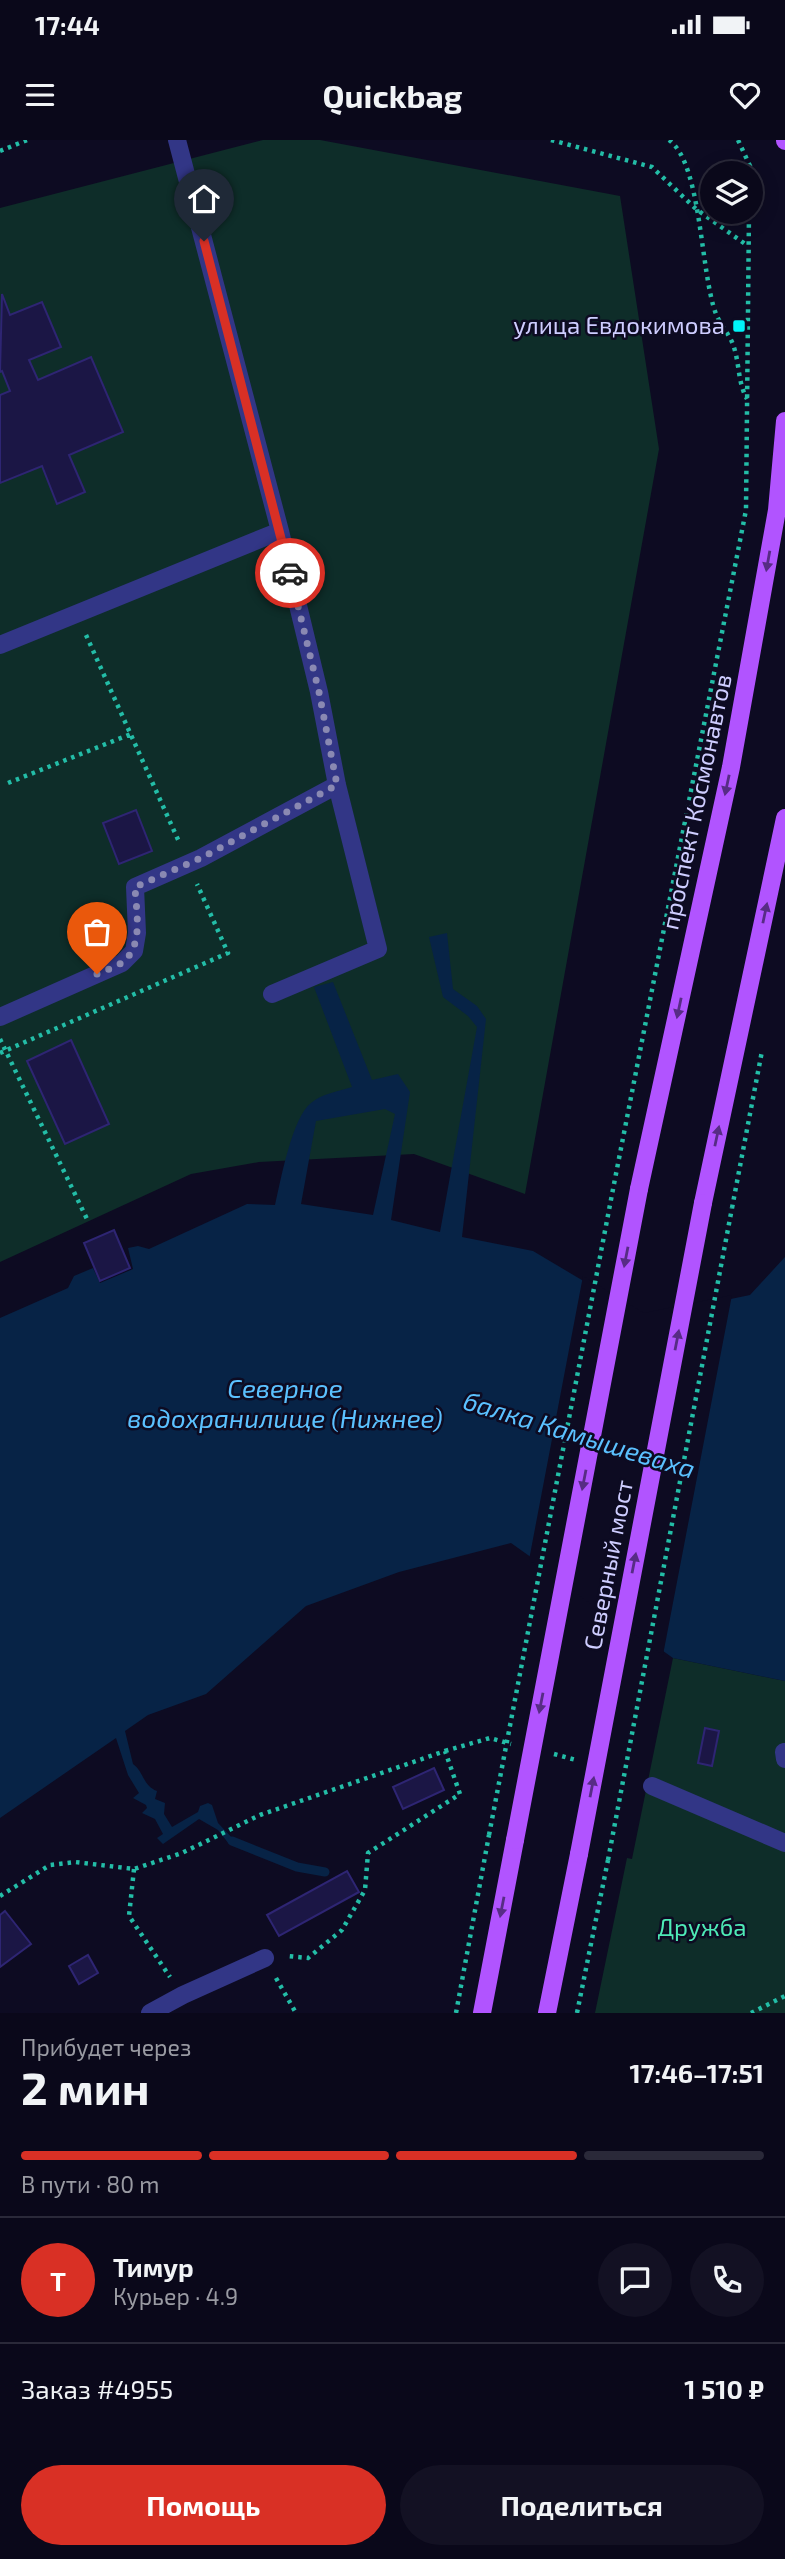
<!DOCTYPE html>
<html lang="ru">
<meta charset="utf-8">
<style>
:root{--surface:#0a081a;--page:#131123;--text:#f1f3f6;--muted:#999aa2;--line:#2a2939;--accent:#d93025}
body{margin:0;font-family:"Exo 2",sans-serif;background:var(--page);color:var(--text);height:100vh;display:flex;flex-direction:column;font-size:26px;white-space:nowrap}
*{box-sizing:border-box;margin:0}
p{font-size:23px;color:var(--muted)}
.icon{flex:none;width:38px;height:38px;fill:none;stroke:currentColor;stroke-width:2;stroke-linecap:round;stroke-linejoin:round}
.map{position:relative;height:1873px;overflow:hidden}
.panel{display:flex;flex-direction:column;background:var(--surface);flex:1}
.panel>*{flex:none}
.buttons{position:absolute;left:700px;top:21px;display:grid;gap:14px}
.buttons a{display:grid;place-items:center;width:63px;height:63px;border-radius:50%;background:var(--surface);box-shadow:0 4px 18px #0003,0 0 0 2px var(--line);font-size:35px}
.pin{position:absolute;display:grid;place-items:center;width:60px;height:60px;color:#fff;margin:-72px -30px;border-radius:50% 50% 50% 0;rotate:-45deg;box-shadow:0 0 7px #0007}
.pin .icon{rotate:45deg}
.courier{position:absolute;display:grid;place-items:center;width:70px;height:70px;margin:-35px;border:5px solid #d93025;border-radius:50%;background:#fff;color:#222;box-shadow:0 2px 9px #0007}
.summary em{font-style:normal;font-weight:700}
.summary div{display:flex;flex-direction:column-reverse}
.summary{display:flex;align-items:center;justify-content:space-between;height:119px;padding:0 21px}
h1{font-size:46px;font-weight:700;line-height:52px}
.bar{display:grid;grid-template-columns:repeat(4,1fr);gap:10px 7px;align-content:center;height:84px;padding:0 21px}
.bar i{height:9px;border-radius:5px;background:var(--line)}
.bar .current{background:var(--accent)}
.bar p{grid-column:span 4}
.line{display:flex;align-items:center;gap:18px;padding:0 21px;border-top:2px solid var(--line)}
.line div{flex:1}
.round{display:grid;place-items:center;flex:none;width:74px;height:74px;border-radius:37px;background:var(--page)}
.primary-button{display:flex;gap:14px;margin-top:auto;padding:14px 21px}
.primary-button a{flex:1;height:80px;border-radius:42px;background:var(--accent);color:#fff;font-size:28px;font-weight:700;line-height:80px;text-align:center}
.primary-button a+a{background:var(--page);color:var(--text)}
.status{display:flex;justify-content:space-between;align-items:center;height:49px;padding:0 35px;background:var(--surface);direction:ltr}
.status svg{height:19px;fill:currentColor}
header{display:flex;justify-content:space-between;align-items:center;height:91px;padding:0 21px;background:var(--surface);font-size:32px;font-weight:700}
.map>svg:first-child{display:block}
.green{fill:#0e2d29}
.water{fill:#072346;fill-rule:evenodd}
.pier{fill:#0d0b22}
.lines{fill:none;stroke-linecap:round;stroke-linejoin:round}
.stream{stroke:#072346;stroke-width:9}
.building{fill:#1b1645;stroke:#2e2573;stroke-width:2}
.path{stroke:#23bda7;stroke-width:4.5;stroke-dasharray:3.5 5;stroke-linecap:butt}
.minor{stroke:#323686;stroke-width:18}
.major{stroke:#b154ff;stroke-width:18}
.path-bridge{stroke:#23bda7;stroke-width:4.5;stroke-dasharray:3.5 5;stroke-linecap:butt}
.major-bridge{stroke:#b154ff;stroke-width:18}
.oneway{fill:#572c85}
.done{stroke:#8a89b2;stroke-width:7;stroke-dasharray:0 12.6}
.route{stroke:#d93025;stroke-width:9}
.poi-dot{fill:#00f4f8;stroke:#0d0b22;stroke-width:2.5}
.labels{text-anchor:middle;stroke-width:5;stroke-linejoin:round;paint-order:stroke}
.poi-label{font-size:24px;fill:#cecdff;stroke:#0d0b22;text-anchor:end}
.street-label{font-size:24px;fill:#cecdff;stroke:#0d0b22}
.park-label{font-size:24px;fill:#4eeab6;stroke:#0d0b22}
.water-label{font-size:26px;font-style:italic;fill:#5bc1ff;stroke:#0d0b22}
</style>
<div class="status"><b>17:44</b><svg viewBox="0 0 49 12"><path d="M0 12V9h3v3zM5 12V6h3v6zM10 12V3h3v9zM15 12V0h3v12zM26 1h20v11H26zM47 4h2v5h-2z"/></svg></div>
<header><svg class="icon" aria-label="menu" viewBox="0 0 24 24"><path d="M4 6h16M4 12h16M4 18h16"/></svg>Quickbag<svg class="icon" aria-label="heart" viewBox="0 0 24 24"><path d="M12 20l-8-8c-3-5 5-10 8-4 3-6 11-1 8 4z"/></svg></header>
<div class="map">
<svg width="785" height="1873" viewBox="0 0 785 1873">
<rect width="100%" height="100%" fill="#0d0b22"/>
<!-- green -->
<path class="green" d="M 263,0 L 320,0 L 620,56 L 659,309 L 525,1054 L 414,1014 L 259,1022 L 191,1034 L 0,1122 L 0,68 Z
M 673,1518 L 785,1541 L 785,1873 L 595,1873 L 627,1718 L 632,1719 Z"/>
<!-- water -->
<path class="water" d="M 447,793 L 453,849 L 477,866 L 486,879 L 462,1097 L 533,1111 L 644,1177 L 750,1155 L 785,1117 L 785,1541 L 673,1518 L 511,1403 L 399,1432 L 306,1466 L 206,1554 L 148,1575 L 125,1591 L 133,1624 C 144,1632 143,1646 157,1651 L 155,1659 L 165,1663 L 164,1674 L 172,1687 L 198,1672 L 200,1666 L 208,1663 L 212,1665 L 218,1683 L 234,1700 L 229,1704 L 218,1690 L 199,1679 L 163,1704 L 157,1698 L 163,1694 L 155,1679 L 142,1673 L 147,1668 L 146,1665 L 133,1658 L 139,1653 L 128,1635 L 116,1598 L 0,1678 L 0,1178 L 68,1148 L 74,1136 L 93,1128 L 100,1143 L 133,1129 L 128,1108 L 138,1106 L 149,1109 L 247,1064 L 275,1065 C 281,1039 292,978 311,963 C 321,954 339,951 352,947 L 314,847 L 333,842 L 372,940 L 398,934 L 410,952 L 391,1080 L 440,1092 L 477,887 L 468,876 L 443,857 L 429,797 ZM 385,969 L 395,974 L 373,1075 L 301,1064 L 316,981 Z"/>
<!-- pier -->
<path class="pier" d="M 583,1136 L 644,1173 L 732,1155 L 663,1515 L 529,1420 Z"/>
<g class="lines">
<!-- stream -->
<path class="stream" d="M 232,1701 L 297,1727 L 325,1732"/>
</g>
<!-- building -->
<path class="building" d="M 2,154 L 10,175 L 42,162 L 61,207 L 29,220 L 38,240 L 91,217 L 123,292 L 69,315 L 85,352 L 57,364 L 42,326 L 0,343 L 0,255 L 10,251 L 2,231 L 0,232 Z
M 136,670 L 152,711 L 119,724 L 103,683 Z
M 71,900 L 109,984 L 65,1004 L 27,921 Z
M 114,1090 L 130,1128 L 100,1141 L 84,1103 Z
M 705,1588 L 719,1591 L 712,1626 L 698,1623 Z
M 434,1628 L 444,1650 L 403,1669 L 393,1647 Z
M 347,1731 L 359,1752 L 279,1796 L 267,1775 Z
M 5,1771 L 31,1804 L 0,1827 L 0,1775 Z
M 88,1815 L 98,1833 L 79,1844 L 69,1826 Z"/>
<g class="lines">
<!-- path -->
<path class="path" d="M 551,0 L 652,27 L 696,69 L 748,106
M 669,0 C 702,24 700,132 716,174 C 720,184 728,193 732,202 C 740,221 737,241 747,259
M 738,0 L 750,26 L 750,33
M 0,11 L 27,0
M 86,495 L 180,704
M 8,643 L 131,594
M 0,899 L 87,1079
M 0,913 L 228,813 L 197,744
M 614,1044 L 746,370 L 749,72
M 732,1068 L 762,911
M 445,1611 L 490,1598 L 511,1604
M 554,1614 L 576,1620
M 134,1729 L 129,1776 L 170,1837
M 0,1756 L 50,1725 L 75,1722 L 134,1729 L 182,1713 L 260,1675 L 445,1611 L 460,1654 L 368,1713 L 365,1750 L 342,1790 L 308,1818 L 287,1816
M 276,1838 L 296,1873
M 456,1873 L 489,1695
M 577,1873 L 608,1720
M 751,1873 L 785,1856"/>
<!-- minor -->
<path class="minor" d="M 177,0 L 280,391 L 319,552 L 337,645 L 378,809 L 272,854
M 0,505 L 280,391
M 0,877 L 122,823 L 134,811 L 137,793 L 135,747 L 201,718 L 337,645
M 784,1612 L 785,1619
M 652,1646 L 785,1703
M 150,1873 L 183,1855 L 265,1818"/>
<!-- major -->
<path class="major" d="M 785,0 L 785,1
M 639,1049 L 731,627 L 777,370 L 785,281
M 703,1063 L 785,678
M 482,1873 L 515,1700
M 547,1873 L 579,1714"/>
<!-- path-bridge -->
<path class="path-bridge" d="M 489,1695 L 614,1044
M 608,1720 L 732,1068"/>
<!-- major-bridge -->
<path class="major-bridge" d="M 515,1700 L 639,1049
M 579,1714 L 703,1063"/>
</g>
<!-- one-way arrows -->
<defs><path id="oneway-solid" d="M-6-.8H1V-3.2L6.5 0L1 3.2V.8H-6Z" transform="scale(1.75)"/></defs>
<g class="oneway">
<use href="#oneway-solid" transform="translate(768 421) rotate(100)"/>
<use href="#oneway-solid" transform="translate(727 645) rotate(102)"/>
<use href="#oneway-solid" transform="translate(765 773) rotate(-78)"/>
<use href="#oneway-solid" transform="translate(679 868) rotate(102)"/>
<use href="#oneway-solid" transform="translate(717 996) rotate(-78)"/>
<use href="#oneway-solid" transform="translate(626 1117) rotate(101)"/>
<use href="#oneway-solid" transform="translate(677 1200) rotate(-79)"/>
<use href="#oneway-solid" transform="translate(584 1340) rotate(101)"/>
<use href="#oneway-solid" transform="translate(634 1423) rotate(-79)"/>
<use href="#oneway-solid" transform="translate(541 1563) rotate(101)"/>
<use href="#oneway-solid" transform="translate(592 1647) rotate(-79)"/>
<use href="#oneway-solid" transform="translate(502 1767) rotate(101)"/>
</g>
<g class="lines">
<!-- done -->
<path class="done" d="M 97,834 C 106,830 116,827 123,822 C 144,805 136,771 135,747 L 201,718 L 337,645 L 319,552 L 290,433"/>
<!-- route -->
<path class="route" d="M 204,101 L 290,433"/>
</g>
<!-- markers -->
<rect class="poi-dot" x="732" y="179" width="14" height="14" rx="3.5"/>
<g class="labels">
<!-- poi labels -->
<g class="poi-label">
<text x="725" y="194">улица Евдокимова</text>
</g>
<!-- street labels -->
<g class="street-label">
<text transform="translate(697 662) rotate(-78)" y="8">проспект Космонавтов</text>
<text transform="translate(609 1425) rotate(-79)" y="8">Северный мост</text>
</g>
<!-- park labels -->
<g class="park-label">
<text x="702" y="1796">Дружба</text>
</g>
<!-- water labels -->
<g class="water-label">
<text x="285" y="1258">Северное<tspan x="285" dy="30">водохранилище (Нижнее)</tspan></text>
<text transform="translate(579 1295) rotate(17)" y="9">балка Камышеваха</text>
</g>
</g>
</svg>
<div class="buttons">
<a><svg class="icon" aria-label="layers" viewBox="0 0 24 24"><path d="M12 4l9 5-9 5-9-5zM3 14l9 5 9-5"/></svg></a>
</div>
<div class="pin" style="left:97px;top:834px;background:#ea580c"><svg class="icon" aria-label="bag" viewBox="0 0 24 24"><path d="M5 8h14l-1 12H6zM9 8a3 3 0 0 1 6 0"/></svg></div>
<div class="pin" style="left:204px;top:101px;background:#1f2937"><svg class="icon" aria-label="home" viewBox="0 0 24 24"><path d="M3 11l9-7 9 7M6 9v11h12V9"/></svg></div>
<div class="courier" style="left:290px;top:433px"><svg class="icon" aria-label="car" viewBox="0 0 24 24"><path d="M5 17H2v-5l4-1 3-4h7l3 4 3 1v5h-3M9 17h6M6 11h13"/><circle cx="7" cy="17" r="2"/><circle cx="17" cy="17" r="2"/></svg></div>
</div>
<section class="panel">
<div class="summary"><div><h1>2 мин</h1><p>Прибудет через</p></div><em>17:46–17:51</em></div>
<div class="bar"><i class="current"></i><i class="current"></i><i class="current"></i><i></i><p>В пути · 80 m</p></div>
<div class="line" style="height:126px"><b class="round" style="background:var(--accent);color:#fff">Т</b><div><b>Тимур</b><p>Курьер · 4.9</p></div><a class="round"><svg class="icon" aria-label="chat" viewBox="0 0 24 24"><path d="M4 5h16v11H9l-5 4z"/></svg></a><a class="round"><svg class="icon" aria-label="phone" viewBox="0 0 24 24"><path d="M5 4h4l2 5-3 2q2 4 5 5l2-3 5 2v4C11 20 4 13 5 4z"/></svg></a></div>
<div class="line" style="height:91px"><div>Заказ #4955</div><b>1 510 ₽</b></div>
<div class="primary-button"><a>Помощь</a><a>Поделиться</a></div>
</section>
